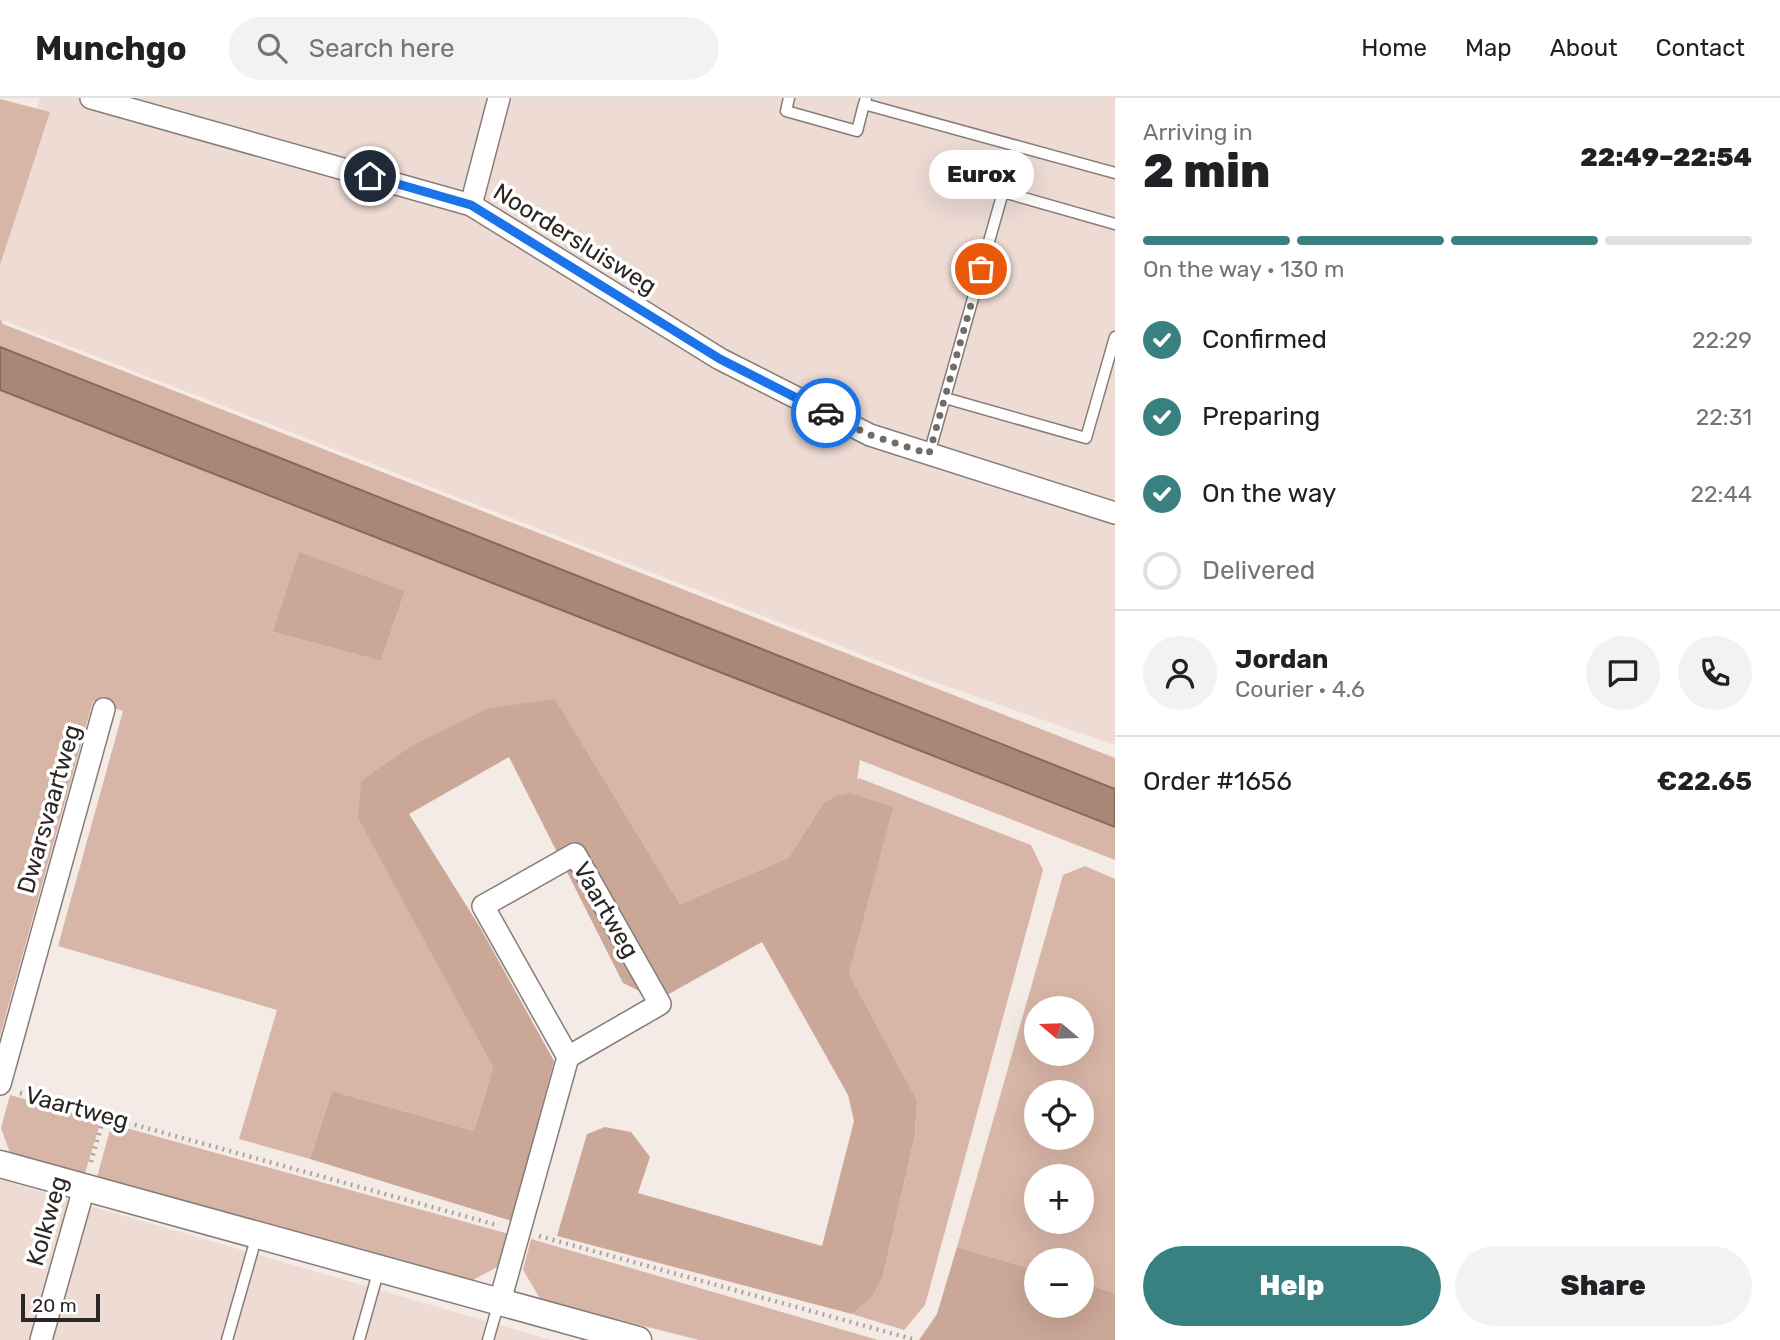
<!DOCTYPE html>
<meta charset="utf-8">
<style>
:root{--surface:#fff;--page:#f2f2f2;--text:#202124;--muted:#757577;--line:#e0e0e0;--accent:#388180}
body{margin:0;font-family:Rubik,sans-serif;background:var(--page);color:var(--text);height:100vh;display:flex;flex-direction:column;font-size:26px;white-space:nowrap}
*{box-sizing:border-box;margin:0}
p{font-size:23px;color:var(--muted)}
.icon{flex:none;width:38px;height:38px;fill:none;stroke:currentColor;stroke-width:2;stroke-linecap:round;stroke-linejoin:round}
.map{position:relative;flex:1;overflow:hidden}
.details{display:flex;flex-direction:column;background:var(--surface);width:665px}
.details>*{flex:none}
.needle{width:46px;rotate:289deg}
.tools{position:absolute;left:1024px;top:898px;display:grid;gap:14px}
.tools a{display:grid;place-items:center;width:70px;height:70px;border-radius:50%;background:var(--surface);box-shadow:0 7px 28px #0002;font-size:35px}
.scale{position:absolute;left:21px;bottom:18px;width:79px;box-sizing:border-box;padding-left:7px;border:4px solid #2a2725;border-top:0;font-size:19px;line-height:24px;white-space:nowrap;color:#2a2725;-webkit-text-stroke:5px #fff;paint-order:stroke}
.pin{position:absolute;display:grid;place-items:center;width:60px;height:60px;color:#fff;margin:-30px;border:4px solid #fff;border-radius:50%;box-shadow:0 2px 7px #0007}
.courier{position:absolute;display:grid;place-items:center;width:70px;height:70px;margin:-35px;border:5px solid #1a73e8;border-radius:50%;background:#fff;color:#222;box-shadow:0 2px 9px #0007}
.bubble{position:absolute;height:49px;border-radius:24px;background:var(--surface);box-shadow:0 7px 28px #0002;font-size:23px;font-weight:800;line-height:49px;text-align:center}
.head em{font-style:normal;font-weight:800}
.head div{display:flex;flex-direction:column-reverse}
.head{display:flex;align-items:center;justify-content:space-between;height:119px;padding:0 28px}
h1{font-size:46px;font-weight:800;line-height:52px}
.bar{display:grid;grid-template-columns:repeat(4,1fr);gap:10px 7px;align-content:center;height:84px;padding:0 28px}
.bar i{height:9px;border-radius:5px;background:var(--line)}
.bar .selected{background:var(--accent)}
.bar p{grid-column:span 4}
.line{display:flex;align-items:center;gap:18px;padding:0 28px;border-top:2px solid var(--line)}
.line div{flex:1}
.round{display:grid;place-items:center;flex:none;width:74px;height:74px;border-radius:37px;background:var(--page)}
ol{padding:0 28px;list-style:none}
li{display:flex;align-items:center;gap:21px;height:77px}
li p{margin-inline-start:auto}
li .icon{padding:7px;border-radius:50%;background:var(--accent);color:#fff;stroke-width:4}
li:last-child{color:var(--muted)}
li i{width:38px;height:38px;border:4px solid var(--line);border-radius:50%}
.cta{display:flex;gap:14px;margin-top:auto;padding:14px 28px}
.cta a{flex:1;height:80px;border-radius:42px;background:var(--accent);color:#fff;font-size:28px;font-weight:800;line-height:80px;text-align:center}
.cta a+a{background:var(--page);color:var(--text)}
header{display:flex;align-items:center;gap:42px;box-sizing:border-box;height:98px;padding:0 35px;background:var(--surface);border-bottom:2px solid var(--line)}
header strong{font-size:33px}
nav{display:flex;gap:38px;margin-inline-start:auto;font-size:24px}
.search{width:490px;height:63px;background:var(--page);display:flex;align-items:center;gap:18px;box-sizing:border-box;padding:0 24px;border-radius:38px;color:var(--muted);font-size:26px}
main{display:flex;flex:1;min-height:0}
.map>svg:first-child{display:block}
.built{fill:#eddbd4}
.green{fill:#d8b6a7;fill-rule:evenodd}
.forest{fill:#cba798}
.water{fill:#a98678;stroke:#836a5f;stroke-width:2}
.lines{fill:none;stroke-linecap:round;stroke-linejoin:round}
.service-casing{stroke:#867d79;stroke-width:13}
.minor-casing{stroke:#867d79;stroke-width:24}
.tertiary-casing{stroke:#867d79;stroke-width:29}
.path{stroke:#aca5a2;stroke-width:4.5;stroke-dasharray:2 5;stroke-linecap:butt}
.service{stroke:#fff;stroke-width:10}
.minor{stroke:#fff;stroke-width:21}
.tertiary{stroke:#fff;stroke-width:26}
.done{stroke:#716b69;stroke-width:7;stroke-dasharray:0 12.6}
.route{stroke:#1a73e8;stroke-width:9}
.labels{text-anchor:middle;stroke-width:7;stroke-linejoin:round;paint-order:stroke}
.street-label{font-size:24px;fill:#2a2725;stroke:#fff}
</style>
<header>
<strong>Munchgo</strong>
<div class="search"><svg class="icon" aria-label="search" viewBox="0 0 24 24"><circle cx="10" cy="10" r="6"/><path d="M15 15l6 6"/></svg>Search here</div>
<nav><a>Home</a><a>Map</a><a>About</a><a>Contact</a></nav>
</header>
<main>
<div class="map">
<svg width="1115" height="1242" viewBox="0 0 1115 1242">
<rect width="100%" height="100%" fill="#f4eae6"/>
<!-- built -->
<path class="built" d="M 40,0 L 1115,0 L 1115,647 L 920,579 L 0,221 L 0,148 Z
M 0,1081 L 18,1087 L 551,1242 L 0,1242 Z"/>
<!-- green -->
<path class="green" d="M 0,1 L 50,14 L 0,167 Z
M 0,220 L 3,226 L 1115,660 L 1115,691 L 8,253 L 0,249 Z
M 0,292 L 1115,729 L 1115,762 L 860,662 L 857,682 L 859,680 L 1031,747 L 1043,772 L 925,1207 L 904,1232 L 852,1216 L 871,1201 L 883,1178 L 915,1037 L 917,1002 L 849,876 L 892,710 L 823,706 L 788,760 L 680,806 L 555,601 L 359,720 L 493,969 L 474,1033 L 332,993 L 310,1061 L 239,1041 L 277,912 L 58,848 L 123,613 L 93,603 L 0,938 ZM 405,493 L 381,563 L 273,534 Z
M 1085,768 L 1115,781 L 1115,1195 L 1082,1185 L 1082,1162 L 1036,1162 L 1036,1172 L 957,1149 L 1063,777 ZM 1036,910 L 1082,910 L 1082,956 L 1036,956 ZM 1036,994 L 1082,994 L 1082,1040 L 1036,1040 ZM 1082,1078 L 1082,1124 L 1036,1124 L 1036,1078 Z
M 10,997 L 94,1021 L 99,1029 L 85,1075 L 10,1055 L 1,1030 Z
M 119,1028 L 509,1136 L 501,1167 L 471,1183 L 97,1079 L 110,1032 Z
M 531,1141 L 878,1242 L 699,1242 L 541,1202 L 523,1172 Z"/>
<!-- forest -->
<path class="forest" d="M 299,454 L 405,493 L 381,563 L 273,534 Z
M 555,601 L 680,806 L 788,760 L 823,706 L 834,699 L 849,695 L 893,709 L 849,876 L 917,1002 L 915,1037 L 883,1178 L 871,1201 L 852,1216 L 557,1138 L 587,1036 L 605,1029 L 631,1034 L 650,1059 L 638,1095 L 822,1148 L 854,1023 L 848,997 L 762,844 L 658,902 L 623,885 L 509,659 L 409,716 L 481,831 L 554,963 L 512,1123 L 310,1061 L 332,993 L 474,1033 L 493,969 L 358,720 L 361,683 L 413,647 L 489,610 Z
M 957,1149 L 1036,1172 L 1036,1208 L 1082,1208 L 1082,1185 L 1115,1195 L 1115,1242 L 919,1242 L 937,1216 Z"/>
<!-- water -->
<path class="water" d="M 0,249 L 1115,691 L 1115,729 L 0,292 Z"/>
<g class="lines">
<defs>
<path id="service" d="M 789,0 L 786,13 L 857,33 L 864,6
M 866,0 L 864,6 L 1115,75
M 945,300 L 1086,340 L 1115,239
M 929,356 L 1003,94 L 1115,126
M 227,1242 L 257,1137
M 359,1242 L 379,1171
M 488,1242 L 499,1204"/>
<path id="minor" d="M 91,0 L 471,107 L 720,261 L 870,337 L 1115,415
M 471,107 L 499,0
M 575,756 L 660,906 L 568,959 L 483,808 Z
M 0,986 L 104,611
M 500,1203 L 568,959
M 41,1242 L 84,1090"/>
<path id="tertiary" d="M 0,1066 L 638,1242"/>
</defs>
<!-- service casing -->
<use href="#service" class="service-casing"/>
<!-- minor casing -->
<use href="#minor" class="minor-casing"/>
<!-- tertiary casing -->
<use href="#tertiary" class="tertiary-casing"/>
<!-- path -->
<path class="path" d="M 20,995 L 497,1127
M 91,1064 L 104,1018
M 539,1138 L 916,1242"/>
<!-- service -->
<use href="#service" class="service"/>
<!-- minor -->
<use href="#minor" class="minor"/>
<!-- tertiary -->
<use href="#tertiary" class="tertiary"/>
</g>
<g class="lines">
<!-- done -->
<path class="done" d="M 826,315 L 870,337 L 929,356 L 981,171"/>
<!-- route -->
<path class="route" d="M 370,78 L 471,107 L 720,261 L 826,315"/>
</g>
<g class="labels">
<!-- street labels -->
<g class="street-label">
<text transform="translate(575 141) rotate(32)" y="8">Noordersluisweg</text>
<text transform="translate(49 711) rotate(-74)" y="8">Dwarsvaartweg</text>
<text transform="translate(606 812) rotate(60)" y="8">Vaartweg</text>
<text transform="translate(77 1010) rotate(15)" y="8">Vaartweg</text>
<text transform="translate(47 1123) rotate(-74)" y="8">Kolkweg</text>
</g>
</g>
</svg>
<div class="tools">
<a><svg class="needle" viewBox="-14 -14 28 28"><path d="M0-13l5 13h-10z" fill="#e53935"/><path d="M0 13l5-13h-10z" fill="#757577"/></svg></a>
<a><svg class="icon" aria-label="locate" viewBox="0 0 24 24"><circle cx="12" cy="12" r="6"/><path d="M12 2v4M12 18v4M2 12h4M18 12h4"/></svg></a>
<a>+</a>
<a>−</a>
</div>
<div class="scale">20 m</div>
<div class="pin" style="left:981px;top:171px;background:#ea580c"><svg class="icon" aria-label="bag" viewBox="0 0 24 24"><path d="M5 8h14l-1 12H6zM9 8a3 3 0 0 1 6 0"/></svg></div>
<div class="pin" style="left:370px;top:78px;background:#1f2937"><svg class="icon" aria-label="home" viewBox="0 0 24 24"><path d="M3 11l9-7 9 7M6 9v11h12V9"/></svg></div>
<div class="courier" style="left:826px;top:315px"><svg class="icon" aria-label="car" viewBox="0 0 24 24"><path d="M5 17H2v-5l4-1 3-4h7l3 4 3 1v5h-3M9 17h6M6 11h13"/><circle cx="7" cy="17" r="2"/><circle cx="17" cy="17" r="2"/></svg></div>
<div class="bubble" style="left:929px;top:52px;width:105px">Eurox</div>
</div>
<section class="details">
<div class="head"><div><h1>2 min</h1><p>Arriving in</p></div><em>22:49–22:54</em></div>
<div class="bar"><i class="selected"></i><i class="selected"></i><i class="selected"></i><i></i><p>On the way · 130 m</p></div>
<ol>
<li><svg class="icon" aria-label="check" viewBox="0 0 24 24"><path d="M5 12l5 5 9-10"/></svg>Confirmed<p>22:29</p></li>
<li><svg class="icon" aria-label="check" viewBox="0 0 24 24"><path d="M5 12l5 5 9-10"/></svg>Preparing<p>22:31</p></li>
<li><svg class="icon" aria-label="check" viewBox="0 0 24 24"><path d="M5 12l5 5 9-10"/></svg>On the way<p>22:44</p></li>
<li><i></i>Delivered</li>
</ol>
<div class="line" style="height:126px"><a class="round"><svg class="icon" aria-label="person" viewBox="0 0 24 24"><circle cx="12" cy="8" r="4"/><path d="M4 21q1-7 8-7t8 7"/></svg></a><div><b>Jordan</b><p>Courier · 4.6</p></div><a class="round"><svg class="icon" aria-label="chat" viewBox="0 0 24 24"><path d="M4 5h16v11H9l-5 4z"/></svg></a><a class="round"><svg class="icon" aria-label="phone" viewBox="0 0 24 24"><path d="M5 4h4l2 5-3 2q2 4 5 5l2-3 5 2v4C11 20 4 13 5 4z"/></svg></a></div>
<div class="line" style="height:91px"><div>Order #1656</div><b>€22.65</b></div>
<div class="cta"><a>Help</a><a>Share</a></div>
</section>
</main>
